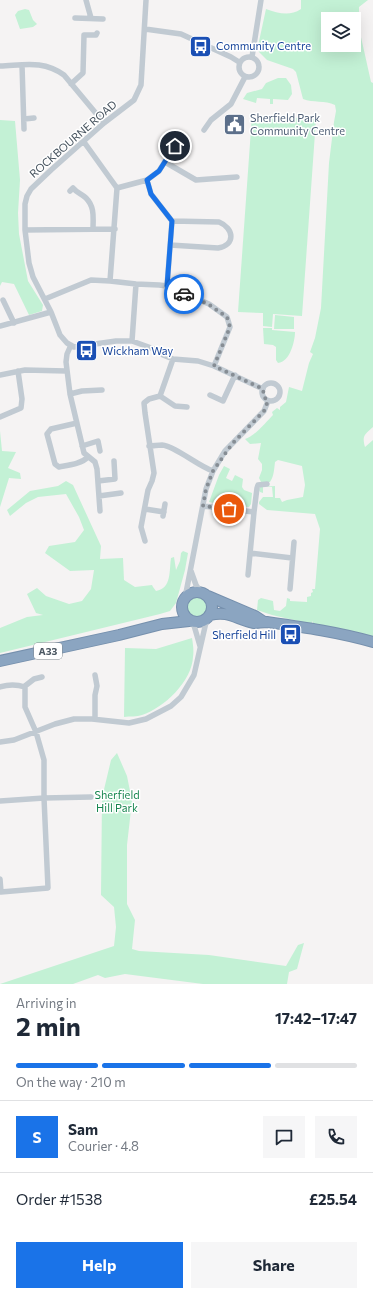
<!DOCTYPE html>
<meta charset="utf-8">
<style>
:root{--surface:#fff;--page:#f6f6f7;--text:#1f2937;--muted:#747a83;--line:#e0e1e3;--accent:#1a73e8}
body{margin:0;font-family:Commissioner,sans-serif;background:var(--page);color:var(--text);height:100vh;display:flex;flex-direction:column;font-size:15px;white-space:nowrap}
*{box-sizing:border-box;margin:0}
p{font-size:13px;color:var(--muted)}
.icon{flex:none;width:22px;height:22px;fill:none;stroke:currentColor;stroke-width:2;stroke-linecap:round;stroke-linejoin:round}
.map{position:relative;height:984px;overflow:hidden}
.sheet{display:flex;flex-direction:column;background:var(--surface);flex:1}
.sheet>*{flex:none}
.fabs{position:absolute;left:321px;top:12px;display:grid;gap:8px}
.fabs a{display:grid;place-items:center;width:40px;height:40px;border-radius:0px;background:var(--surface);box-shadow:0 4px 16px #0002;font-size:20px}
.pin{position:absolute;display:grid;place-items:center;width:34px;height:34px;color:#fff;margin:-17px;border:2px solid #fff;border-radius:50%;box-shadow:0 1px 4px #0007}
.courier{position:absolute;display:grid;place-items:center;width:40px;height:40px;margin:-20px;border:3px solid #1a73e8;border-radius:50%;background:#fff;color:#222;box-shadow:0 1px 5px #0007}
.head em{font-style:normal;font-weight:700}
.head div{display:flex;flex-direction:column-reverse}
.head{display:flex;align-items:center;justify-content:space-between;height:68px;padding:0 16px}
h1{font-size:26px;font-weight:700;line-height:30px}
.bar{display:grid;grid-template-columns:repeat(4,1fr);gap:6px 4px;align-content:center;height:48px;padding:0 16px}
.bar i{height:5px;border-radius:3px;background:var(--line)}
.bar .selected{background:var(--accent)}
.bar p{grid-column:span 4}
.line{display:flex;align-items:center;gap:10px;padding:0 16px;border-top:1px solid var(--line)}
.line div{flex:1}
.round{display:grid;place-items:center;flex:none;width:42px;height:42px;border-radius:0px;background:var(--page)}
.primary-button{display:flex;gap:8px;margin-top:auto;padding:8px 16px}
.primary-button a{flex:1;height:46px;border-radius:0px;background:var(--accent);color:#fff;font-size:16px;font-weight:700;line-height:46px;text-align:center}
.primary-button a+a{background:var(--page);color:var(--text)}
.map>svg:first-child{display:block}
.green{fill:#c3f1d5;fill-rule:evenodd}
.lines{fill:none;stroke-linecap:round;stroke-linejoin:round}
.highway-casing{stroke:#7690ad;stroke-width:12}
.street{stroke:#c1cad2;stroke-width:5.5}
.highway{stroke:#8ba5c1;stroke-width:10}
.done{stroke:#868d94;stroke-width:4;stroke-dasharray:0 7.2}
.route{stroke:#1a73e8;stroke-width:5}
.labels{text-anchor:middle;stroke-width:3;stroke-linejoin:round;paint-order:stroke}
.shield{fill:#fff;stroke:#808990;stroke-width:1}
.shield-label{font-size:10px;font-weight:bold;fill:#4a5661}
.transit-label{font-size:11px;fill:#164399;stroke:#fff;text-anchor:start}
.service-label{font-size:11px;fill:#4e5e75;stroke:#fff;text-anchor:start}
.street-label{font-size:11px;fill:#4a5661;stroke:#fff}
.park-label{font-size:11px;fill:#17864f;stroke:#fff}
</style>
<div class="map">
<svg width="373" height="984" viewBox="0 0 373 984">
<rect width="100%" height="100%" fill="#f5f3f3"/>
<!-- green -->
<path class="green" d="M 301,0 L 368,0 L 359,7 L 359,28 L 371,82 L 373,83 L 373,427 C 364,435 362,436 365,447 L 373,440 L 373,639 L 313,623 L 313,621 L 311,624 L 272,615 L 257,610 L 258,600 L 261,598 L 273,601 L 274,610 L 280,611 L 286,606 L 287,598 L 290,599 L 290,601 L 307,602 L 307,597 L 311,596 L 311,593 L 313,592 L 312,589 L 315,589 L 320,529 L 315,514 L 267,510 L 259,504 L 259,502 L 263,497 L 273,497 L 272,487 L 263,487 L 263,493 L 260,492 L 259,490 L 260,487 L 275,486 L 275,498 L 280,498 L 282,502 L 287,500 L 303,497 L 305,485 L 302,466 L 278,460 L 275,462 C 274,470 274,476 270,482 L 261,482 L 259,478 L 262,470 L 262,464 L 258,459 L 261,443 L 250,444 L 245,439 C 254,437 267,421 273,415 L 272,412 L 277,408 L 280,410 L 280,407 L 286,402 L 289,387 L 302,391 L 309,363 L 313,354 L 310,352 L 315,338 L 321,308 L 329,163 L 334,122 L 336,111 L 335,105 C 325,100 313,103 303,99 L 296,72 L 293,69 L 267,60 L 259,52 L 258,46 L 266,9 C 278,13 289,17 301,9 ZM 328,19 L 354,19 L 354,45 L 328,45 Z
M 25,9 L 29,10 L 33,20 L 37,24 L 33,27 L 20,29 L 15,15 L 18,11 Z
M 278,78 L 286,78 L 291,85 L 292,94 L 288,100 L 273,99 L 273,104 L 270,104 L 270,99 L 257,98 L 256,103 L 243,99 L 247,93 L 262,89 L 266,83 Z
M 252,115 L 316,119 L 302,316 L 273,314 L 272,327 L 263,326 L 263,313 L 238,312 Z
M 0,120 L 15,121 L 20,180 L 18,213 L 19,234 L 28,281 L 43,305 L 42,311 L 29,315 L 14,284 L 2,282 L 0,286 Z
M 275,315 L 294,317 L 294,329 L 274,329 Z
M 263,328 L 272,328 L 272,330 L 295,332 C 295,341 290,362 278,363 L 276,360 L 276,347 L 273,345 L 264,344 Z
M 0,431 L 2,451 L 16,452 L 8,468 L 20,473 L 21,479 L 9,478 L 0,507 Z
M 224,466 L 230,469 L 226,478 L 232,481 L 235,475 L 243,479 L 242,487 L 244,490 L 252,493 L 251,504 L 249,507 L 224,505 L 209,502 L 219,475 Z
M 66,481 L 73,485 L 101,546 L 100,559 L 123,558 L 124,580 L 135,587 L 152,585 L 153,587 L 156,591 C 172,588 169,571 171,558 L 174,557 L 176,570 L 180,561 L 181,553 L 183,551 L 188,553 L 185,570 L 176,603 L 170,611 L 160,614 L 0,653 L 0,628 L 27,617 L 43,615 L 36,613 L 27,594 L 37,588 L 46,596 L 69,604 L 82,601 L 91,589 L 94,570 L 70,571 L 45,553 L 49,546 L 75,542 L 84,530 L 79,517 L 66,494 L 38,497 L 26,503 L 10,516 L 7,510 L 30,491 L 58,486 Z
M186 607a11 11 0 1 1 22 0a11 11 0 1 1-22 0Z
M 192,638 C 193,644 194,651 193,657 C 192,681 164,708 142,715 C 137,717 130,716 124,717 L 125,648 L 156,649 Z
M 117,753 L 127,776 L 132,801 L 127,845 L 127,904 L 135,920 L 132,949 L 139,951 L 209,955 L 286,966 L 298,945 L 304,943 L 297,969 L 289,972 L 287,984 L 203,984 L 125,974 L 105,978 L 98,975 L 73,984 L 0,984 L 114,946 L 116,927 L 114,907 L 101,895 L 102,798 L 111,760 Z"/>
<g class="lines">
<defs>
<path id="highway" d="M182 607a15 15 0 1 1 30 0a15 15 0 1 1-30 0Z
M 208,596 L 255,616 L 264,622
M 210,615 C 229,610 237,620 254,623 C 258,623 262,622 267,622 C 302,627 338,632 373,642
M 0,661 L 119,635 L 162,624 L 189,621"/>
</defs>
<!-- highway casing -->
<use href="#highway" class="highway-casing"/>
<!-- street -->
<path class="street" d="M 86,0 L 91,18
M 146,0 L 141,85 L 134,100 L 104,123 L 51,170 L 31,189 L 27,196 L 25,204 L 25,230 L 29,263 L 33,277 L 51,312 L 60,335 L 67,343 L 74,347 L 116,341 L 132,341 L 154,349 L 163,355 L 173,359 L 198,361 L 214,366 L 263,389
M 75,18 L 103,19
M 145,29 L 181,34 L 231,57 L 239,62
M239 67a10 10 0 1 1 20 0a10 10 0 1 1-20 0Z
M 252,57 L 261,0
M 22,65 L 24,129
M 0,66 C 25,65 43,60 64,75 L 104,123
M 71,84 L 83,73 L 84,35 L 96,35 L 97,33
M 24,119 L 34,118
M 204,130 L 211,120 L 231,104 L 245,77
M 84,142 L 117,188 L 110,281
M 165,162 L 196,180 L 237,177
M 147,180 L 151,194 L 172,221 L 167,286
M 117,188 L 147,180 L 159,171 L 179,139
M 70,191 L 73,188 C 77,193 82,194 86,198 C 95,207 93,218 93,229
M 25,230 L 115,229
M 170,245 L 218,248 C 236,245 234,228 219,222 L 172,221
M 45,299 L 91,280 L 110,281 L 136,284 L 159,285 L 167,286 L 209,304 L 227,317 L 230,327 L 214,366
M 3,300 L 14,323
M 0,326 L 51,312
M 132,341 L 136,284
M 71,345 L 67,354 L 66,362 L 70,394 L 84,453 L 95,462 L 97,469 L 100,511
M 0,375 L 25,370 L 66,371
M262 392a9 9 0 1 1 18 0a9 9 0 1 1-18 0Z
M 70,394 L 82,391 L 102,390
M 210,395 L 223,401 L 235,375
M 160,396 L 173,359
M 0,417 L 21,408 L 22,399 L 18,371
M 77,423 L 51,429 L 47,434 L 55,464 L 59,467 C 69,465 81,464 88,457
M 82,446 L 98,441 L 100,451
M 149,446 C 153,446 158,445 162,445 C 175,446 198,466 213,471
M 98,481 L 115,479 L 114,461
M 99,496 L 121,493
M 203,506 L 254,512 L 257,488 L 258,485 L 267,484
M 145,509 L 164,512
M 163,516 L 165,504
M 145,541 L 141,527 L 148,490 L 152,481 L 154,473 L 145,413 L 144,403 L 149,399 L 160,396 L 175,406 L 187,407
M 250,553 L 292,558
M 191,571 L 196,585 L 200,591
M 248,575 L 254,512
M 290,589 L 294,542
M 185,598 L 206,489 L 213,471 L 225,451 L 264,411 L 268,401
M 193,622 L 200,646
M 95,675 L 97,686 L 95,695 L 95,719
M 42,677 L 34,679 L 25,686 L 25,707 L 36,732 L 44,760 L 44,798 L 91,797
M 0,687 C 9,684 16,684 25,687
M 0,742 L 14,740 L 55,724 L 74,719 L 92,719 L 129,723 L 146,719 L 171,706 L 181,697 L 194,675 L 207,618
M 0,801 L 44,798 L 48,888 L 1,892 L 0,879"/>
<!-- highway -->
<use href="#highway" class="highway"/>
</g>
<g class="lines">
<!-- done -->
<path class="done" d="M 184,294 L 208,304 L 227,317 L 230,327 L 214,366 L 263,389 L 264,397 L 268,401 L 264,411 L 232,444 L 213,471 L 206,489 L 203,506 L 229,509"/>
<!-- route -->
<path class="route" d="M 175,146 L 159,171 L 147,180 L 151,194 L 172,221 L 167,286 L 184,294"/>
</g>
<!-- icons -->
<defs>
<symbol id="bus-square" viewBox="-11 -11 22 22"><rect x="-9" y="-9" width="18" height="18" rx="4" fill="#1a4fb4" stroke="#fff"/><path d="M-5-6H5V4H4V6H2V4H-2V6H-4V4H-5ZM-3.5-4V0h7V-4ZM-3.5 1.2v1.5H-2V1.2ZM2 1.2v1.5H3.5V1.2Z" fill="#fff"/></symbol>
<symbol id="civic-square" viewBox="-11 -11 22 22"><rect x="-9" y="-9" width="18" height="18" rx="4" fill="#5c6f8a" stroke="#fff"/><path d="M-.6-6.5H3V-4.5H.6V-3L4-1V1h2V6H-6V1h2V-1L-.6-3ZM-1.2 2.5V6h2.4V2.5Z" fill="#fff"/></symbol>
</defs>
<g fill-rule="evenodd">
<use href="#bus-square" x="188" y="34" width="25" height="25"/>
<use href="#civic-square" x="222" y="112" width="25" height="25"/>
<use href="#bus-square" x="74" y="338" width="25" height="25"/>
<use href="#bus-square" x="278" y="622" width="25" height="25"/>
</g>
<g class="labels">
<!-- shield labels -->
<rect class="shield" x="34" y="643" width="28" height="16" rx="3"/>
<g class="shield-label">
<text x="48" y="655">A33</text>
</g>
<!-- transit labels -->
<g class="transit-label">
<text x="216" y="50">Community Centre</text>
<text x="102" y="355">Wickham Way</text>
<text x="276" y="639" text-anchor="end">Sherfield Hill</text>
</g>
<!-- service labels -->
<g class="service-label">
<text x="250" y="122">Sherfield Park<tspan x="250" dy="13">Community Centre</tspan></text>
</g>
<!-- street labels -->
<g class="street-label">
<text transform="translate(73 139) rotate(-41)" y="4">ROCKBOURNE ROAD</text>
</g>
<!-- park labels -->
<g class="park-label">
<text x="117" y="799">Sherfield<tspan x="117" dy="13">Hill Park</tspan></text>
</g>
</g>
</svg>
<div class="fabs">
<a><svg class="icon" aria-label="layers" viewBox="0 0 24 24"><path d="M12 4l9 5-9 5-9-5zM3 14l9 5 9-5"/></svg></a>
</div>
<div class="pin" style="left:229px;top:509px;background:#ea580c"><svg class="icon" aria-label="bag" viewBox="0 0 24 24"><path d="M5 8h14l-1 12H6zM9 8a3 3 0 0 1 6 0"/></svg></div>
<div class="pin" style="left:175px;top:146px;background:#1f2937"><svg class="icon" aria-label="home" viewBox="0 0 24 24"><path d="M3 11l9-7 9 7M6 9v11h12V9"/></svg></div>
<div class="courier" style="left:184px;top:294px"><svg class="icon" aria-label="car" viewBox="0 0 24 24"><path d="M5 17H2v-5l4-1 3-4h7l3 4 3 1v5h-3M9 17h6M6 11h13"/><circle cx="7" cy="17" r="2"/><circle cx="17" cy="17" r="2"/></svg></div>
</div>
<section class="sheet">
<div class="head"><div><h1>2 min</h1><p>Arriving in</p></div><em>17:42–17:47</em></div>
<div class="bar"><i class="selected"></i><i class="selected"></i><i class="selected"></i><i></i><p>On the way · 210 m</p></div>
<div class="line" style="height:72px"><b class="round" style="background:var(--accent);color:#fff">S</b><div><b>Sam</b><p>Courier · 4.8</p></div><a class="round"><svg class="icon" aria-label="chat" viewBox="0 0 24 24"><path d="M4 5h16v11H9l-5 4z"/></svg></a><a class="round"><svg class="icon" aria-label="phone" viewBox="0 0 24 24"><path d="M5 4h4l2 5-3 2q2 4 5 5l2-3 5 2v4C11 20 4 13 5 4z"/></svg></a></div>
<div class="line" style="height:52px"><div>Order #1538</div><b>£25.54</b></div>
<div class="primary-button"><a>Help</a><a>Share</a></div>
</section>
